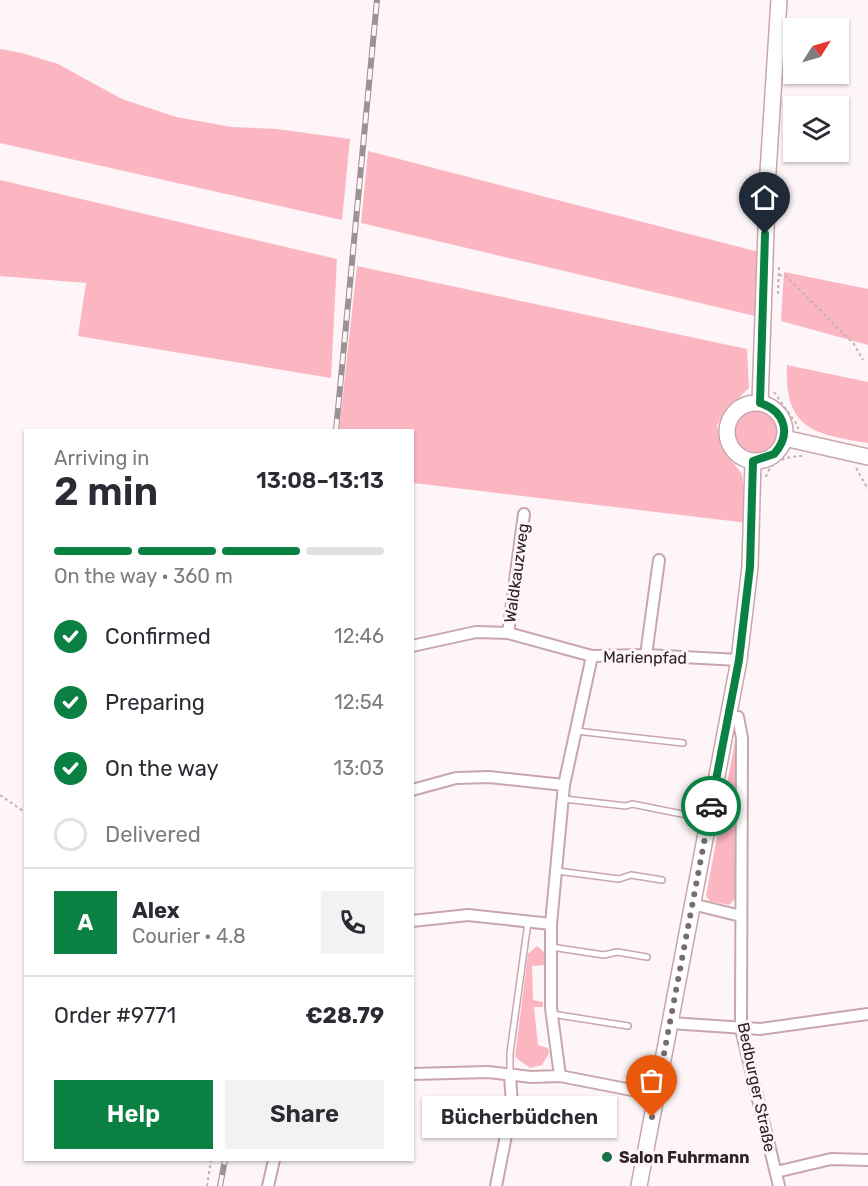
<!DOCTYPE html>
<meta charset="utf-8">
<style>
:root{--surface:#fff;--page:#f2f2f3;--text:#2b2b33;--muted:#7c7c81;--line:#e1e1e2;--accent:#0b8043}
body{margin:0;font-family:Rubik,sans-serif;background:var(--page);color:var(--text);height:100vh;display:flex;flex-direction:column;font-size:22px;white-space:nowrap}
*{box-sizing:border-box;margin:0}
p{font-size:20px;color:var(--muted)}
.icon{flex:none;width:33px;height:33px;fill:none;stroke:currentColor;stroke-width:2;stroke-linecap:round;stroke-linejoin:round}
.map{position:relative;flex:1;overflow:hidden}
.sheet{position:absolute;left:24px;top:429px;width:390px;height:732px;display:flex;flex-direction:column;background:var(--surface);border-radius:0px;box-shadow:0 2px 4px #0004}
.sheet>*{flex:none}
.needle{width:39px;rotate:53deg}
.controls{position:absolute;left:783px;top:18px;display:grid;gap:12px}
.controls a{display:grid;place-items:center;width:66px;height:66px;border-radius:0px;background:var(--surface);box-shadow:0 2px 4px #0004;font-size:30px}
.pin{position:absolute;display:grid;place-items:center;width:51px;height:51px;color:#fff;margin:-62px -26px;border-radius:50% 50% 50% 0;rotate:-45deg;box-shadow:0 0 6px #0007}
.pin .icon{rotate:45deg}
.courier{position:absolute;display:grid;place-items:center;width:60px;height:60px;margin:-30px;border:4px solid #0b8043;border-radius:50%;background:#fff;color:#222;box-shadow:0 2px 8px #0007}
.bubble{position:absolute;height:42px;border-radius:0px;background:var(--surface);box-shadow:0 2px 4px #0004;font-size:20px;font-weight:600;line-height:42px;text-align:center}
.summary em{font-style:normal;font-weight:600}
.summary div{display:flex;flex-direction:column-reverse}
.summary{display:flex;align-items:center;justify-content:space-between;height:102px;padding:0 30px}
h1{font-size:39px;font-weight:600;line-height:45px}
.bar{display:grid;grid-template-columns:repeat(4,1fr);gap:9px 6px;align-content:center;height:72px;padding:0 30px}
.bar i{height:8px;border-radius:4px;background:var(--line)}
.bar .on{background:var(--accent)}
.bar p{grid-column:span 4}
.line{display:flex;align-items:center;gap:15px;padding:0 30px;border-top:2px solid var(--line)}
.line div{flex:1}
.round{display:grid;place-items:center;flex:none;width:63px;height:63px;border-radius:0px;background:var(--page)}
ol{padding:0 30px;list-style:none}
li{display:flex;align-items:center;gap:18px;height:66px}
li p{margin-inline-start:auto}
li .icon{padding:6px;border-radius:50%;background:var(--accent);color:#fff;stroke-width:4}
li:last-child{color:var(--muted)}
li i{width:33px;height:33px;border:3px solid var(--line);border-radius:50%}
.button{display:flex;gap:12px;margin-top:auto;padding:12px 30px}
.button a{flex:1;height:69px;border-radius:0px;background:var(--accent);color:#fff;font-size:24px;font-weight:600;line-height:69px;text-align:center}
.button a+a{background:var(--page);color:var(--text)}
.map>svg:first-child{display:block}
.green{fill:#fbb6c2}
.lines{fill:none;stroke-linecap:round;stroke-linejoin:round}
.lane-casing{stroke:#c9a6ab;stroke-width:8}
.street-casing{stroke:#c9a6ab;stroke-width:14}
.secondary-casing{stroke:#c9a6ab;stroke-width:18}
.path{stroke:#beb4b6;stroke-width:2;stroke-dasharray:3 3;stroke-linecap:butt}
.lane{stroke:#fff;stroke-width:5}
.street{stroke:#fff;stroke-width:10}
.secondary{stroke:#fff;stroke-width:15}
.rail-casing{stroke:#9c9194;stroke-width:6}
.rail{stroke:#fdf5f7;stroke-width:4;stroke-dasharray:11;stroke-linecap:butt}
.done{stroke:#786c6e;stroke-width:6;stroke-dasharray:0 10.8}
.route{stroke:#0b8043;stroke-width:8}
.poi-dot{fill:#167349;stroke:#fdf5f7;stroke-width:2}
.labels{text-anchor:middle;stroke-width:6;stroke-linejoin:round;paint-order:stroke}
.street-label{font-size:16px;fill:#302225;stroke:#fdf5f7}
.poi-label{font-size:16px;font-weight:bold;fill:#302225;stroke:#fdf5f7;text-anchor:start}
</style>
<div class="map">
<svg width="868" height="1186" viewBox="0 0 868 1186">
<rect width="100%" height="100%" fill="#fdf5f7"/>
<!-- green -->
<path class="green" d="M 0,49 L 22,53 L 58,64 L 122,99 L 176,117 L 232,127 L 277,129 L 350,139 L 342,220 L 0,143 Z
M 368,151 L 759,252 L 755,316 L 361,223 Z
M 0,180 L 337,259 L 331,378 L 78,336 L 86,283 L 0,276 Z
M 357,266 L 747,349 L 749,388 L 725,411 L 717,425 L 721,447 L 742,474 L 748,523 L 413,483 L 412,430 L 339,430 Z
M 784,272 L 868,289 L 868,345 L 781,321 Z
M 787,365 L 868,382 L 868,443 C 814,434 784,429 787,365 Z
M734 431a22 22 0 1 1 44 0a22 22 0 1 1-44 0Z
M 736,736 L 735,899 L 729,905 L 710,901 L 706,896 Z
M 537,946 L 544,952 L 544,965 L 532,966 L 533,1000 L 543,1002 L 543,1007 L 534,1007 L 538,1045 L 548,1048 L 549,1053 L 542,1065 L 530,1068 L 515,1057 L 528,954 Z"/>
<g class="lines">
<defs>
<path id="lane" d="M 576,731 L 683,743
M 564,799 L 626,806 L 632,804 L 682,814
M 557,871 L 619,879 L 631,875 L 662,880
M 551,947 L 604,955 L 617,952 L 647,957
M 552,1014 L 628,1026
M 510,1075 L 510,1053 L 528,922"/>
<path id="street" d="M 508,633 L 524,514
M 412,646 L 476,632 L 508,633 L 592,656
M 646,655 L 659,560
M 729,717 L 738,717 L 742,738 L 741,1029 L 779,1186
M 412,790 L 456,778 L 489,777 L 564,785
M 692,904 L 741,916
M 412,921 L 468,915 L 551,924
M 670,1023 L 760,1029 L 868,1014
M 412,1074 L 488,1072 L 531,1077 L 560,1076 L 657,1095
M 560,1076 L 551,1008 L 551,924 L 564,785 L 592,656 L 646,655 L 739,660
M 776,1172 L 831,1159 L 868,1160
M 268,1186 L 274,1160
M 496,1186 L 512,1105 L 510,1075"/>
<path id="secondary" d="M 760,403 L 768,172 L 779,0
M727 432a29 29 0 1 1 58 0a29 29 0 1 1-58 0Z
M 784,438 L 868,457
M 639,1186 L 739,660 L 750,567 L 753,461"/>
</defs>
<!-- lane casing -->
<use href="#lane" class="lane-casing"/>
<!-- street casing -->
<use href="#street" class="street-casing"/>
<!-- secondary casing -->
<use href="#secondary" class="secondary-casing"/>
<!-- path -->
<path class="path" d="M 779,275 L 786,276 L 854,344 L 863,360
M 778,294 L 779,264
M 774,392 L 798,426 L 798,429
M 856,468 L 868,489
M 766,477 C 770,461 788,456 802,456
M 0,795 L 26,813
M 207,1186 L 211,1160"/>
<!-- lane -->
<use href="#lane" class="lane"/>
<!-- street -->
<use href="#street" class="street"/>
<!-- secondary -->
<use href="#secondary" class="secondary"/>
<defs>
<path id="rail" d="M 336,430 L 377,0
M 220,1186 L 225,1160"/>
</defs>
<!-- rail casing -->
<use href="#rail" class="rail-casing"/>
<!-- rail -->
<use href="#rail" class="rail"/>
</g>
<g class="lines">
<!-- done -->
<path class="done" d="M 652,1117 L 711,806"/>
<!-- route -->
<path class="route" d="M 711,806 L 739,660 L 750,567 L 753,461 L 774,454 C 792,434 785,411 760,403 L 765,234"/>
</g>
<!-- markers -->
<circle class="poi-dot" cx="607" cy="1157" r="6"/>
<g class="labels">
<!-- street labels -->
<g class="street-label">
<text transform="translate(516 573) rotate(-82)" y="6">Waldkauzweg</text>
<text transform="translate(645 657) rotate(1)" y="6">Marienpfad</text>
<text transform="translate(757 1087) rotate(78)" y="6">Bedburger Straße</text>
</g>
<!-- poi labels -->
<g class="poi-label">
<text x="619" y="1163">Salon Fuhrmann</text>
</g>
</g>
</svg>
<div class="controls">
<a><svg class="needle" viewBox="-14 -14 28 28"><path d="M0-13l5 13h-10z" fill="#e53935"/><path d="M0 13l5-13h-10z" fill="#7c7c81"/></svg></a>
<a><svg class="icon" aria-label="layers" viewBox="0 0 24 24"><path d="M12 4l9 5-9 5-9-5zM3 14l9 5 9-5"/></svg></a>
</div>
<div class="pin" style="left:652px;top:1117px;background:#ea580c"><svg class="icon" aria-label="bag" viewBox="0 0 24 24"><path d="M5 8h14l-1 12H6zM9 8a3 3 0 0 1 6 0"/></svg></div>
<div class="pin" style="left:765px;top:234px;background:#1f2937"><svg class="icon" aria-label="home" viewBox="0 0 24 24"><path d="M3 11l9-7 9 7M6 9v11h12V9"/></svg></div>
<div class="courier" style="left:711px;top:806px"><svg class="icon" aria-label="car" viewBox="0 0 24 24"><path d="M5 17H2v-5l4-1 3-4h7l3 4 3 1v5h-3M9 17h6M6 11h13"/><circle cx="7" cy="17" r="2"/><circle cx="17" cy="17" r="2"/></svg></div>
<div class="bubble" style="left:422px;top:1096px;width:195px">Bücherbüdchen</div>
<section class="sheet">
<div class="summary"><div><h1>2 min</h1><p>Arriving in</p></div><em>13:08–13:13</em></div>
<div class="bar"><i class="on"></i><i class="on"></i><i class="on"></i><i></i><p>On the way · 360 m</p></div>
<ol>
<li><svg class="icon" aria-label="check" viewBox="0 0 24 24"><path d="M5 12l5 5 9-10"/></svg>Confirmed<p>12:46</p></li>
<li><svg class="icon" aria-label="check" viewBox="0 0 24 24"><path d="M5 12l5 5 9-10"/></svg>Preparing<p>12:54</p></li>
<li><svg class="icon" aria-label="check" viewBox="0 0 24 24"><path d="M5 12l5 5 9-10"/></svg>On the way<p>13:03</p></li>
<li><i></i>Delivered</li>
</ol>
<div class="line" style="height:108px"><b class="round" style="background:var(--accent);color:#fff">A</b><div><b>Alex</b><p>Courier · 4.8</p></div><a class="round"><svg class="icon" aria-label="phone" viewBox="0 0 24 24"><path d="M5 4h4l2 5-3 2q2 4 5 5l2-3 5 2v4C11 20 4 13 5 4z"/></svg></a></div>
<div class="line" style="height:78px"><div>Order #9771</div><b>€28.79</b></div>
<div class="button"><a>Help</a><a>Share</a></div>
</section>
</div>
